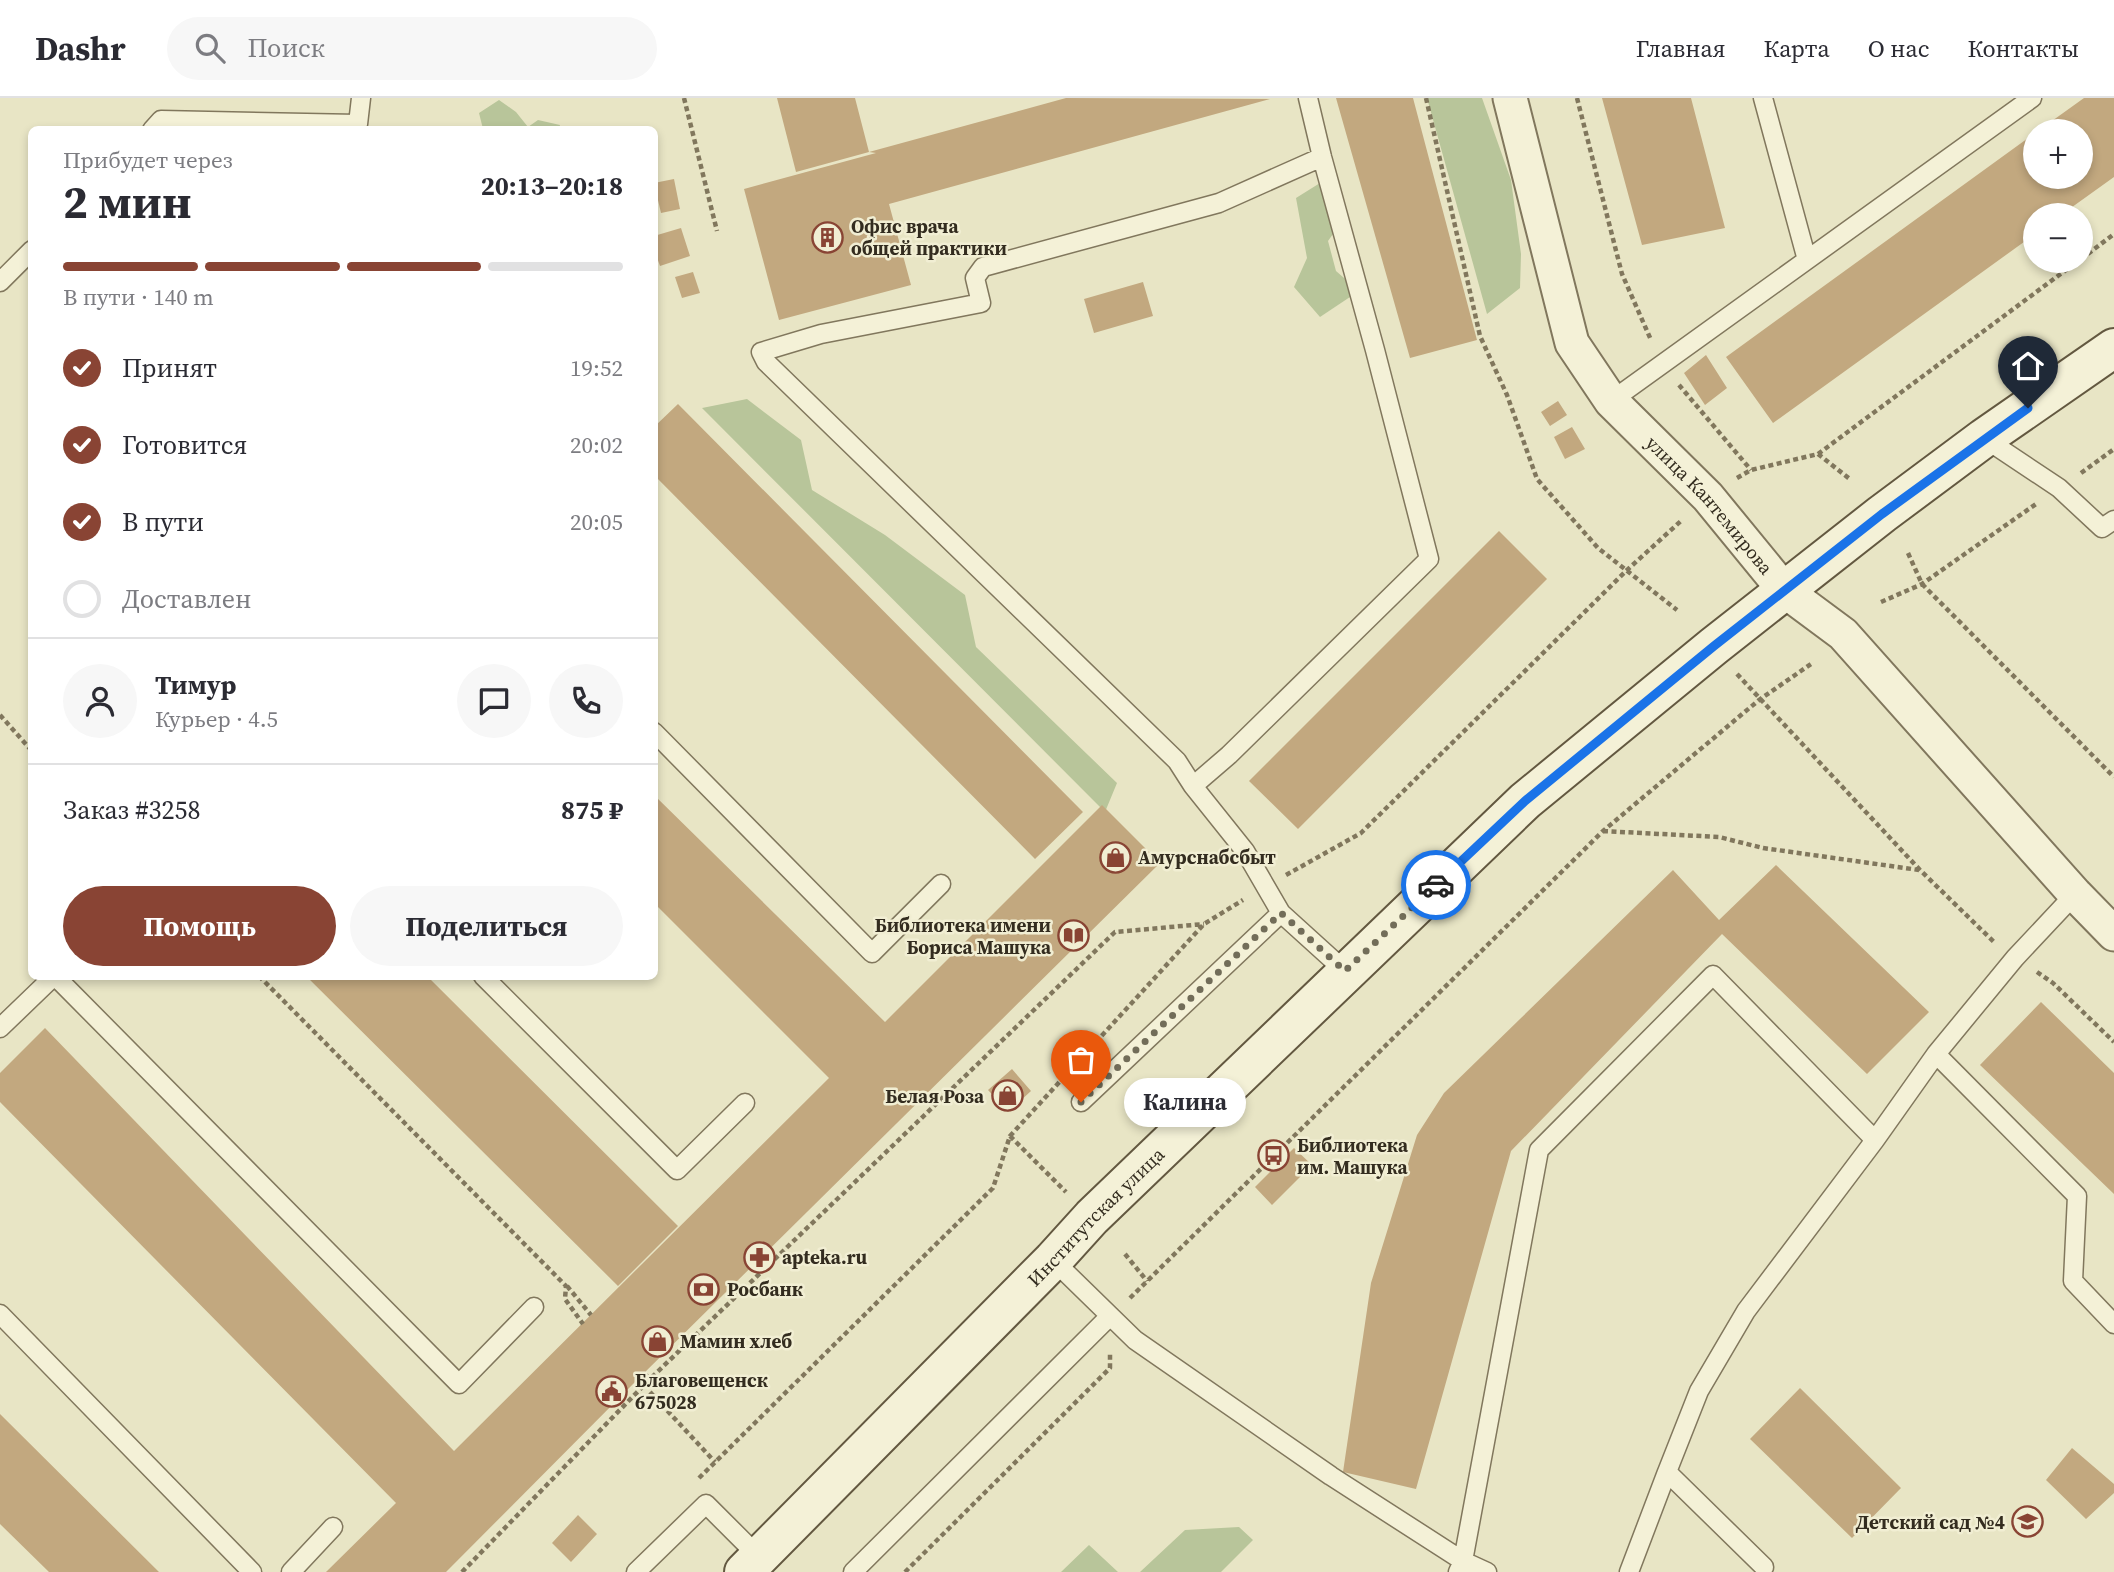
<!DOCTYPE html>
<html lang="ru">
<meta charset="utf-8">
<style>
:root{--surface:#fff;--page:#f7f7f7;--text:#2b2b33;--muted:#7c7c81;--line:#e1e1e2;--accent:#894434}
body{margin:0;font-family:"Source Serif 4",serif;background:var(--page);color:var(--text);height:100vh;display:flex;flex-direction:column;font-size:26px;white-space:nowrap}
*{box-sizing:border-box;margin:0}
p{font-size:23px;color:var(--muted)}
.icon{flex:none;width:38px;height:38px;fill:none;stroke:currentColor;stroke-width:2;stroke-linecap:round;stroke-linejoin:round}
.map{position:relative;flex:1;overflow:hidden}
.sheet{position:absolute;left:28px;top:28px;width:630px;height:854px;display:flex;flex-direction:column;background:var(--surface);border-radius:10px;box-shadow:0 4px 10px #0003}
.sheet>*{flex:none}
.tools{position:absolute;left:2023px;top:21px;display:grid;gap:14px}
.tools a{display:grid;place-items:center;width:70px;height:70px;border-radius:50%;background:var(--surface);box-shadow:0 4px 10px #0003;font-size:35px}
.pin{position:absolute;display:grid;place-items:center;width:60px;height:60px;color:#fff;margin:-72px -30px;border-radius:50% 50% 50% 0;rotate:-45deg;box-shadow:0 0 7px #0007}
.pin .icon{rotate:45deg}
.courier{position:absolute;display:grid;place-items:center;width:70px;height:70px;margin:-35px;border:5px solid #1a73e8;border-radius:50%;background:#fff;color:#222;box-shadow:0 2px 9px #0007}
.bubble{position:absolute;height:49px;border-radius:24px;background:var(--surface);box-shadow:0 4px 10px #0003;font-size:23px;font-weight:700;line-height:49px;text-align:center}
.headline em{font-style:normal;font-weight:700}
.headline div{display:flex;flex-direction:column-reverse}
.headline{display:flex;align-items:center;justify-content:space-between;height:119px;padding:0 35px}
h1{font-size:46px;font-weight:700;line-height:52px}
.bar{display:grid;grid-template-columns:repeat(4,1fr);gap:10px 7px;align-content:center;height:84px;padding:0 35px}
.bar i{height:9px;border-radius:5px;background:var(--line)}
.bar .active{background:var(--accent)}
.bar p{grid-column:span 4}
.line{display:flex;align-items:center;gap:18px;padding:0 35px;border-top:2px solid var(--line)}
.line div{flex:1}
.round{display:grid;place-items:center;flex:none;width:74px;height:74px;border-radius:37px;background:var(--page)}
ol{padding:0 35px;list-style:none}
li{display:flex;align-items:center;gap:21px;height:77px}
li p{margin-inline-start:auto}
li .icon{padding:7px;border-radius:50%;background:var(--accent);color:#fff;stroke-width:4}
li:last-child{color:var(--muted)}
li i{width:38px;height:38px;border:4px solid var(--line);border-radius:50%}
.primary-button{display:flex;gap:14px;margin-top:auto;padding:14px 35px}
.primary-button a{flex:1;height:80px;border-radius:42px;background:var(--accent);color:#fff;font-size:28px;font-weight:700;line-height:80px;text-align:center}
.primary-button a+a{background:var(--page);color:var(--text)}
header{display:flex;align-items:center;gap:42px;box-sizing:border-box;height:98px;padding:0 35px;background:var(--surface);border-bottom:2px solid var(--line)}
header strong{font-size:33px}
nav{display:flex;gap:38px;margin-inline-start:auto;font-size:24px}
.search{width:490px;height:63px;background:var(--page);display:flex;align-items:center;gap:18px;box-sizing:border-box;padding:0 24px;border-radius:38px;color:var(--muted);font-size:26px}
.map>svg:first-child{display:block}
.green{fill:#b8c59a}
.building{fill:#c2a87f}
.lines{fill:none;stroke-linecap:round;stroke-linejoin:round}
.lane-casing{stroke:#81775d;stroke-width:21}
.street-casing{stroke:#81775d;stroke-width:37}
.secondary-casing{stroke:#635840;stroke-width:42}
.path{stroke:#81775d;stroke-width:4.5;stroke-dasharray:5 3.5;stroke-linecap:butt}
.lane{stroke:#f4f1d7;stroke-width:18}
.street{stroke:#f4f1d7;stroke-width:33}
.secondary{stroke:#f4f1d7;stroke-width:38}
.done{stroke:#726d59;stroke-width:7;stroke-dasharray:0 12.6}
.route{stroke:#1a73e8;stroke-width:9}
.labels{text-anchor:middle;stroke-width:5;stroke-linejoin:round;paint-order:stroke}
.poi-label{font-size:19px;font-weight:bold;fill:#332c1f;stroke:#f1eed3;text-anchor:start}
.street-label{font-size:19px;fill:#332c1f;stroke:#f1eed3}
</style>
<header>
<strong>Dashr</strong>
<div class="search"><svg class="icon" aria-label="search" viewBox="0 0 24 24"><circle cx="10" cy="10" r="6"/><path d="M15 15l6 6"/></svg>Поиск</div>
<nav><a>Главная</a><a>Карта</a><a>О нас</a><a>Контакты</a></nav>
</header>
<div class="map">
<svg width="2114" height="1474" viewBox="0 0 2114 1474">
<rect width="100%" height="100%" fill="#e8e5c5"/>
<!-- green -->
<path class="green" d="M 1427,0 L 1482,0 L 1511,82 L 1521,156 L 1520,190 L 1487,216 Z
M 499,2 L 516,14 L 528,29 L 538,22 L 560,27 L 559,31 L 483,31 L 479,15 Z
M 1320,85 L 1343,122 L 1328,143 L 1336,173 L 1359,193 L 1320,219 L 1294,189 L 1307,160 L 1296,100 Z
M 747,301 L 801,342 L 812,392 L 885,437 L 965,497 L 976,549 L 1117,685 L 1105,714 L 702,310 Z
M 1239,1429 L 1253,1442 L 1221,1474 L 1140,1474 L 1185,1432 Z
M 1089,1447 L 1118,1474 L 1061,1474 Z"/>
<!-- building -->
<path class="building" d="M 777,0 L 855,0 L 869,54 L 1066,0 L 1270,1 L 889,106 L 911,187 L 779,222 L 744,91 L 876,55 L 869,54 L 796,74 Z
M 1336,0 L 1413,0 L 1477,242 L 1410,260 Z
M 1602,0 L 1691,0 L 1725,130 L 1642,147 Z
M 2084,0 L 2114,0 L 2114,79 L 2061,117 L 2035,117 L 2035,136 L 1773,325 L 1726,259 L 2035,35 L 2035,79 L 2081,79 L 2081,33 L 2038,33 Z
M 674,81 L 680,111 L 661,115 L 654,85 Z
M 681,130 L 690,158 L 660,168 L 654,151 L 654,138 Z
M 693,174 L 700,195 L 682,200 L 675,179 Z
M 1143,184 L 1153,218 L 1094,235 L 1084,201 Z
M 1706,257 L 1727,290 L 1705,307 L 1684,275 Z
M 1558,303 L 1567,317 L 1550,328 L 1541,314 Z
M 678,306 L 1083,714 L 1035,761 L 654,377 L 654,329 Z
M 1572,329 L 1585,351 L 1565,361 L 1554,339 Z
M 1499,433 L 1547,481 L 1298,731 L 1249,683 Z
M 654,697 L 885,924 L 1102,707 L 1160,765 L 637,1282 L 446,1474 L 326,1474 L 396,1405 L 0,1004 L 0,975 L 45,930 L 454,1353 L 829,980 L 654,805 Z
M 1776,767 L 1929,914 L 1867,976 L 1722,836 L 1511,1053 L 1416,1391 L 1343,1374 L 1371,1185 L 1417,1037 L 1444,995 L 1673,772 L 1719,822 Z
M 306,878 L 427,878 L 678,1128 L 618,1188 Z
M 2041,904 L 2114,975 L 2114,1096 L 1980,967 Z
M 1012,971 L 1031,993 L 1008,1014 L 988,992 Z
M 1294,1050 L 1312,1067 L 1272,1107 L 1255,1089 Z
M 1800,1290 L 1901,1390 L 1852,1440 L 1750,1341 Z
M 0,1316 L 159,1474 L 49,1474 L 0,1426 Z
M 2072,1350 L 2114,1386 L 2114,1395 L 2086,1421 L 2046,1382 Z
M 578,1417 L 597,1436 L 571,1464 L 552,1445 Z"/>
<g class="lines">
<defs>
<path id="lane" d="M 1308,0 L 1322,59 L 1375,252 L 1429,461 L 1229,657 L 1193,688 L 1245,753 L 1281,815 L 1345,873
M 1763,0 L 1807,162
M 152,32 L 161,22 L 358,26 L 361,0
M 0,184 L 32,152
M 1611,303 L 2032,0
M 1984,340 L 2059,390 L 2102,430 L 2114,422
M 654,634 L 872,855 L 941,786
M 1193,688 L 1177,663 L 766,264 L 761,254 L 821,236 L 981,205 L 975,180 L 983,169 L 1219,105 L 1322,59
M 55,878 L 459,1286 L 534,1209
M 483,878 L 677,1072 L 745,1005
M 0,930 L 54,878
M 1936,956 L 2077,1098 L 2073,1183 L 2114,1226
M 1081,1004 L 1281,815
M 1875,1042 L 1936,956 L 2015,860 L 2075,796
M 1053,1162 L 1135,1242 L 1331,1378 L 1463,1463 L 1487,1474
M 0,1216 L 252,1474
M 291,1474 L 333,1429
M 636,1474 L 706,1406 L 759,1459
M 853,1474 L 1109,1219
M 1458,1474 L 1463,1463 L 1539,1052 L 1713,877 L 1875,1042 L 1746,1213 L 1699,1293 L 1667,1374
M 1629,1474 L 1667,1374 L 1764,1469"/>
<g id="street">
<path id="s1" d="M 1510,0 L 1572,245 L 1611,303 L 1708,399 L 1785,493 L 1843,536 L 2075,796 L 2114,836"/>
</g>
<g id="secondary">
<path id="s2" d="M 744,1474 L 1053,1162 L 1092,1119 L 1525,703 L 1714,548 L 1882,416 L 1984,340 L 2114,250"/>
</g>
</defs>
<!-- lane casing -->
<use href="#lane" class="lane-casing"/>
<!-- street casing -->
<use href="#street" class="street-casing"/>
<!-- secondary casing -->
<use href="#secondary" class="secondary-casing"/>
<!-- path -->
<path class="path" d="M 684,0 L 717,133
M 1426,0 L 1480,238 L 1507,297 L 1537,381 L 1598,450 L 1677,512
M 1577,0 L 1622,176 L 1651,242
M 2081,161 L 2114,136
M 1679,287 L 1751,372
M 1818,356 L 1851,382
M 2081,375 L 2114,351
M 1737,380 L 1751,372 L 1818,356 L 2078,163
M 1908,455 L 1922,486 L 2114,679
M 1881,504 L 1922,486 L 2036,406
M 1737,576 L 1920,772 L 1995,845
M 0,617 L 32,653
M 1603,733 L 1719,739 L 1763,750 L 1919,772
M 1286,777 L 1361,735 L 1626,473 L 1682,422
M 2037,874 L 2053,885 L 2114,944
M 259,878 L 566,1188 L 565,1201 L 583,1226
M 1010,1038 L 1066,1094
M 1125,1156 L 1147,1183
M 567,1188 L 591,1217
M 1130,1200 L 1603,733 L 1759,602 L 1811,566
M 644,1275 L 650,1281
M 650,1294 L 715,1364
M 699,1380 L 993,1090 L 1010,1038 L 1204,826 L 1243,802
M 462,1474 L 650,1281 L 1115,834 L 1204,826
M 905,1474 L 1110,1270 L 1110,1256"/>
<!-- lane -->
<use href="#lane" class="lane"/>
<!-- street -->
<use href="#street" class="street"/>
<!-- secondary -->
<use href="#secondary" class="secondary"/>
</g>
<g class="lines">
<!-- done -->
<path class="done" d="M 1081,1004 L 1281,815 L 1345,873 L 1436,787"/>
<!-- route -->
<path class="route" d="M 1436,787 L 1525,703 L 1714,548 L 1882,416 L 2028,310"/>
</g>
<!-- icons -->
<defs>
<symbol id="building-ring" viewBox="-11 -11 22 22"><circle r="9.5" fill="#f1eed3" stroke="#894434" stroke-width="1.5"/><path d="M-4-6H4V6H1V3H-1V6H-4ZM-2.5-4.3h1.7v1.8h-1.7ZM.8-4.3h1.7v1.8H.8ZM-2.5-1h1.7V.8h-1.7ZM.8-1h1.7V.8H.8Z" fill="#894434"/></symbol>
<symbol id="shop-ring" viewBox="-11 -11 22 22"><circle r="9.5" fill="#f1eed3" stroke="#894434" stroke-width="1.5"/><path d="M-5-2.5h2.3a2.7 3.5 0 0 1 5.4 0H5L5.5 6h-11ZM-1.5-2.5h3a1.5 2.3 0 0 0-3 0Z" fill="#894434"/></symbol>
<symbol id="library-ring" viewBox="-11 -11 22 22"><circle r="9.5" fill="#f1eed3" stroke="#894434" stroke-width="1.5"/><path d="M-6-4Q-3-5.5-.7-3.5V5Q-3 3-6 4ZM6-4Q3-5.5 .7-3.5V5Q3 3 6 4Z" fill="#894434"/></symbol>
<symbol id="bus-ring" viewBox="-11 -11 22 22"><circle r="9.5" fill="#f1eed3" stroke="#894434" stroke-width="1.5"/><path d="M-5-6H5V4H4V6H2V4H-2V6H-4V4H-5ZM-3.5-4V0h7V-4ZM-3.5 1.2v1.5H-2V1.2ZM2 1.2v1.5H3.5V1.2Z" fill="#894434"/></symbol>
<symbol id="pharmacy-ring" viewBox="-11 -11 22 22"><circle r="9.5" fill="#f1eed3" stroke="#894434" stroke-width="1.5"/><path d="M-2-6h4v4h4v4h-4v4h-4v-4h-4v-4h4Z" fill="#894434"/></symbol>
<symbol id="bank-ring" viewBox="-11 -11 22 22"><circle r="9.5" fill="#f1eed3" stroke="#894434" stroke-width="1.5"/><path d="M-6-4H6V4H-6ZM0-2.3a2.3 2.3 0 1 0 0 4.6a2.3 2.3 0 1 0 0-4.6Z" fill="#894434"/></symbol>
<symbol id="civic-ring" viewBox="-11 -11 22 22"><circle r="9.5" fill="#f1eed3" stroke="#894434" stroke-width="1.5"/><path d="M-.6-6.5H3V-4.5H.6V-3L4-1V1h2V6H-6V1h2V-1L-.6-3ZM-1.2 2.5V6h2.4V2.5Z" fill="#894434"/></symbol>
<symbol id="school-ring" viewBox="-11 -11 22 22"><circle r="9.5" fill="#f1eed3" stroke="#894434" stroke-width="1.5"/><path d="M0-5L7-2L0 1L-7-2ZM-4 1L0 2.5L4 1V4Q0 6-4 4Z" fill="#894434"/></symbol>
</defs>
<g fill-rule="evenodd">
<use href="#building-ring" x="810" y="122" width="35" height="35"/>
<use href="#shop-ring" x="1098" y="742" width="35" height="35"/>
<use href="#library-ring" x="1056" y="820" width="35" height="35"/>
<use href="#shop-ring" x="990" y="980" width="35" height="35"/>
<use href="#bus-ring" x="1256" y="1040" width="35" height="35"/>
<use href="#pharmacy-ring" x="742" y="1142" width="35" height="35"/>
<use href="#bank-ring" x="686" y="1174" width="35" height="35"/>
<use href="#shop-ring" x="640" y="1226" width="35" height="35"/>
<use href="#civic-ring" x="594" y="1276" width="35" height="35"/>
<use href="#school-ring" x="2010" y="1406" width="35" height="35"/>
</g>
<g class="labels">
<!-- poi labels -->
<g class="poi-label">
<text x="851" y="135">Офис врача<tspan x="851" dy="22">общей практики</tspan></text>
<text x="1138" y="766">Амурснабсбыт</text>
<text x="1051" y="834" text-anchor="end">Библиотека имени<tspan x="1051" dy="22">Бориса Машука</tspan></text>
<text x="984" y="1005" text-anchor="end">Белая Роза</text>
<text x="1297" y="1054">Библиотека<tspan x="1297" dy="22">им. Машука</tspan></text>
<text x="782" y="1166">apteka.ru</text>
<text x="727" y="1198">Росбанк</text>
<text x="680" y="1250">Мамин хлеб</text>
<text x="635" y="1289">Благовещенск<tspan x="635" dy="22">675028</tspan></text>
<text x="2005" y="1431" text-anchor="end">Детский сад №4</text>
</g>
<!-- street labels -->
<g class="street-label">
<text dy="7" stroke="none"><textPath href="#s1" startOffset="466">улица Кантемирова</textPath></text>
<text dy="7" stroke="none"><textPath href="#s2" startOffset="500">Институтская улица</textPath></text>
</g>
</g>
</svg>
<div class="tools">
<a>+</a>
<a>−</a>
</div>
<div class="pin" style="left:1081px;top:1004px;background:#ea580c"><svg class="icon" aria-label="bag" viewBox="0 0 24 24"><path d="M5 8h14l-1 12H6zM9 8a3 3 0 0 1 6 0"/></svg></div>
<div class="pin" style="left:2028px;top:310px;background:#1f2937"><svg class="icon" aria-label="home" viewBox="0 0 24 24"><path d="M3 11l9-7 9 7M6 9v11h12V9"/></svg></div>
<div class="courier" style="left:1436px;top:787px"><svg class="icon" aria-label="car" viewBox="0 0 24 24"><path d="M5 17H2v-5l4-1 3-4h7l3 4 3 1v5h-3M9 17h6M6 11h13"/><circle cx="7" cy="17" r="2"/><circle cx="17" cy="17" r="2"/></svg></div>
<div class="bubble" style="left:1124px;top:980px;width:122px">Калина</div>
<section class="sheet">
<div class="headline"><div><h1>2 мин</h1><p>Прибудет через</p></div><em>20:13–20:18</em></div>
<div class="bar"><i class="active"></i><i class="active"></i><i class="active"></i><i></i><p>В пути · 140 m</p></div>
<ol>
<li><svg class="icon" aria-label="check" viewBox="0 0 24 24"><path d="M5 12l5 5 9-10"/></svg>Принят<p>19:52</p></li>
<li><svg class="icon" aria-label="check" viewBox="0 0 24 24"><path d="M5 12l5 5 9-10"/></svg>Готовится<p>20:02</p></li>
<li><svg class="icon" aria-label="check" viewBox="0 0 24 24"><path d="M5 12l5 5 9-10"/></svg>В пути<p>20:05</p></li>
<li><i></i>Доставлен</li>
</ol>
<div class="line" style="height:126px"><a class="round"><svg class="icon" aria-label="person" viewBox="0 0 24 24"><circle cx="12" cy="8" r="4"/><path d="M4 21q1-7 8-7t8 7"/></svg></a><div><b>Тимур</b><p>Курьер · 4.5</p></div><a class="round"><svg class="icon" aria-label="chat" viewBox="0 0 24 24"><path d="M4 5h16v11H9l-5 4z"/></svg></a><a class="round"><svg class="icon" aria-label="phone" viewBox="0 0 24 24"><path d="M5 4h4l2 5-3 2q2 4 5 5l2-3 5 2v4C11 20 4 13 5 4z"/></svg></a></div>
<div class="line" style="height:91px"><div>Заказ #3258</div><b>875 ₽</b></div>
<div class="primary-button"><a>Помощь</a><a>Поделиться</a></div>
</section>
</div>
